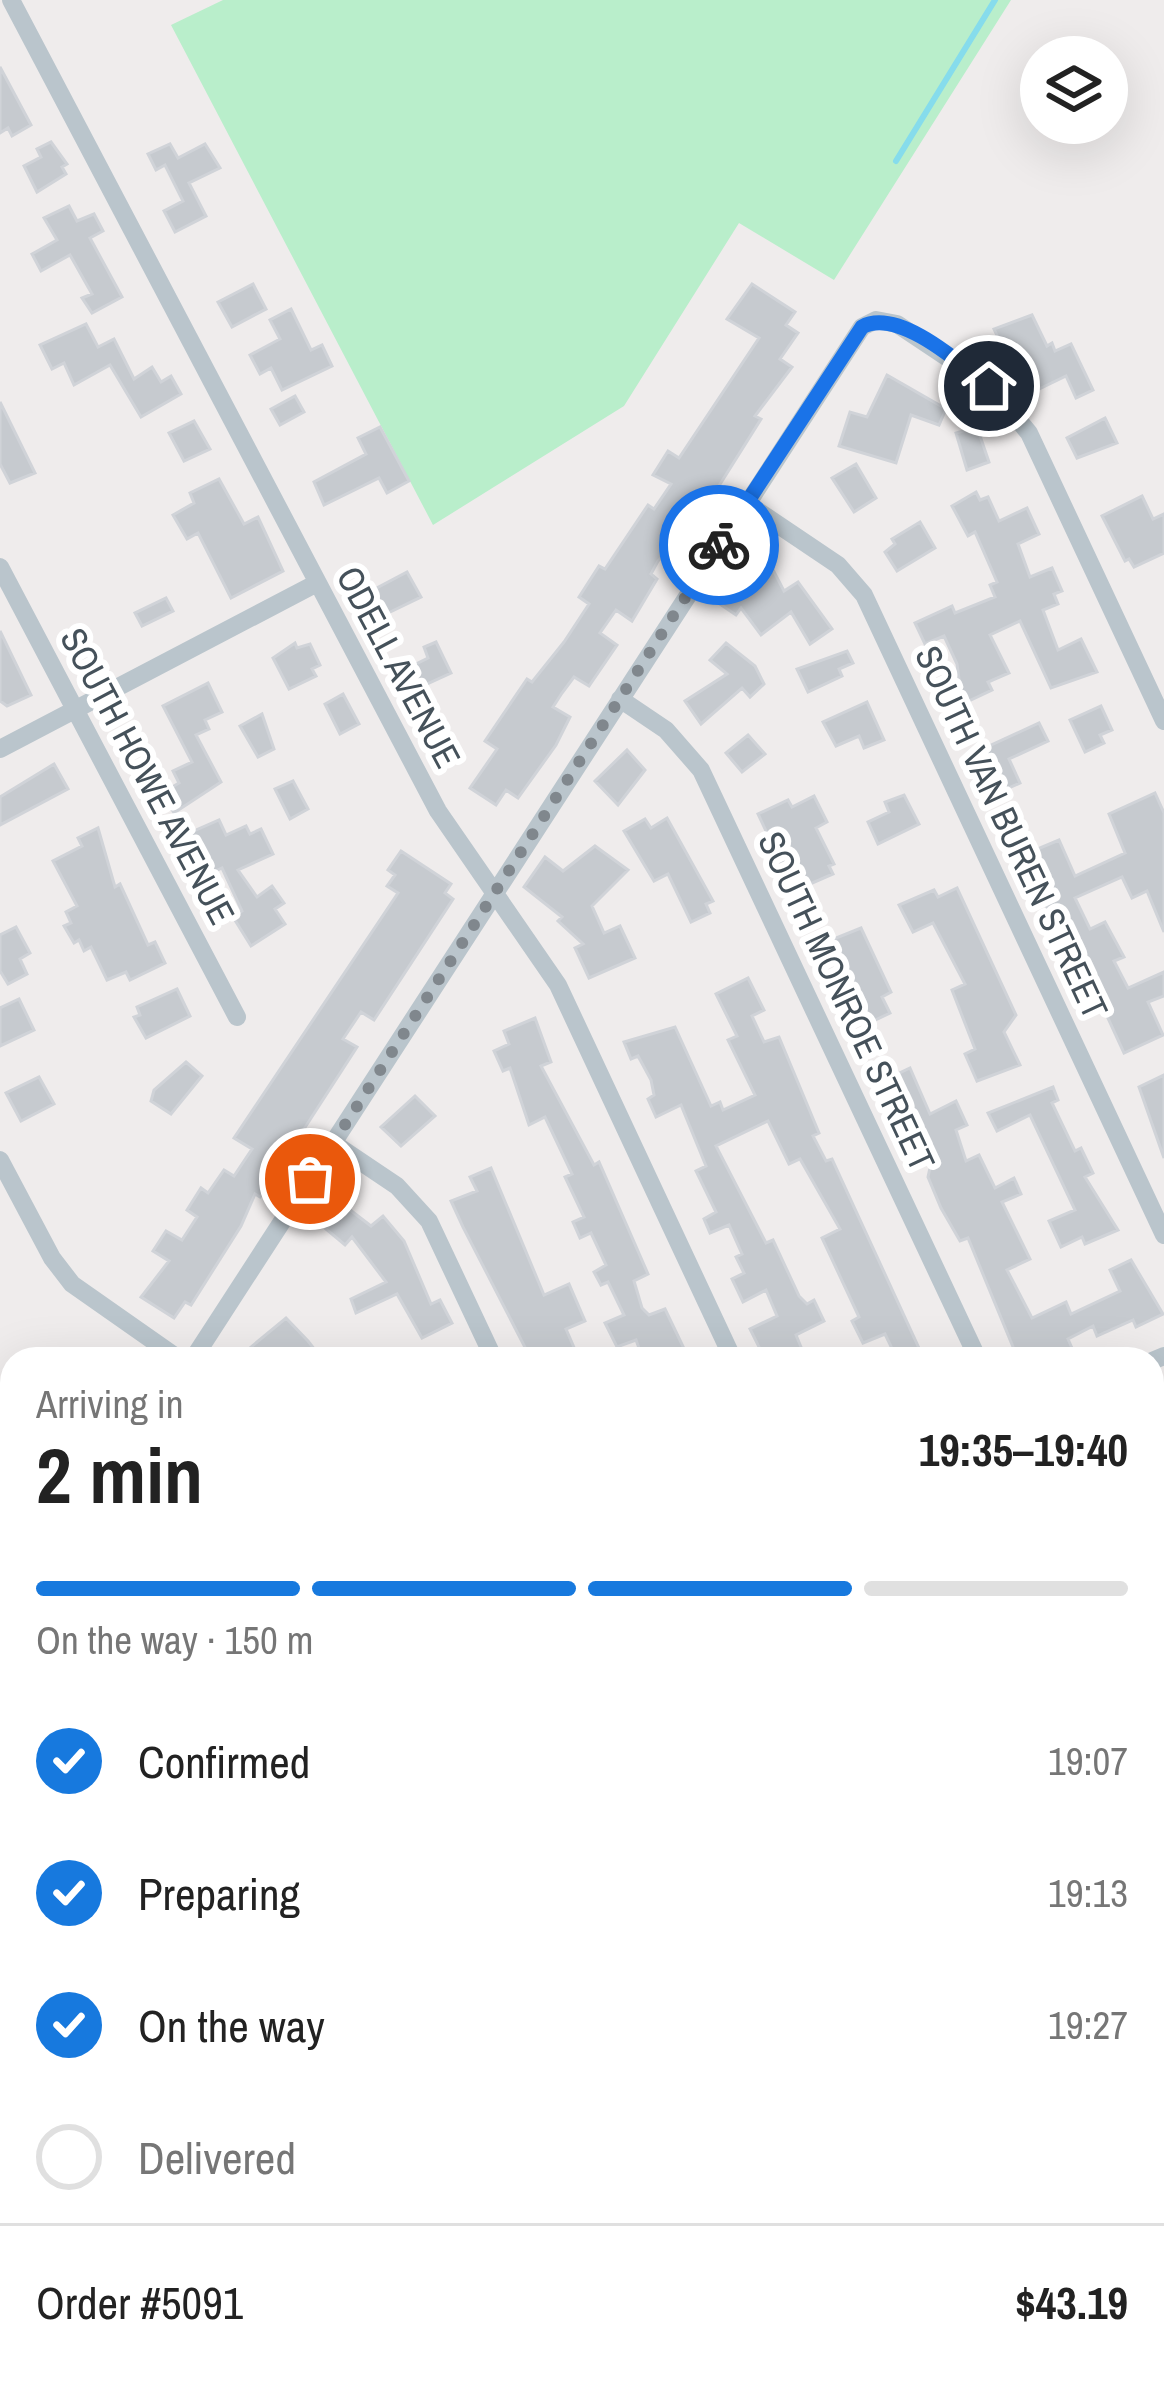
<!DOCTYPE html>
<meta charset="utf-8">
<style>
:root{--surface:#fff;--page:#f2f2f2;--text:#222;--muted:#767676;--line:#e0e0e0;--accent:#1779de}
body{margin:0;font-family:"Archivo Narrow",sans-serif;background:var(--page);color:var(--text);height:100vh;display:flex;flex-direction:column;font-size:45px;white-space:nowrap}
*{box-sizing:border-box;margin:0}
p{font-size:39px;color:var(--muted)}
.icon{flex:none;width:66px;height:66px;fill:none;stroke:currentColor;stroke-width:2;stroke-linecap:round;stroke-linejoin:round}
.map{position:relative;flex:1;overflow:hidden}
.details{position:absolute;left:0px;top:1347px;width:1164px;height:1059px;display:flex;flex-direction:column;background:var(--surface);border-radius:36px 36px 0 0;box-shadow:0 12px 48px #0002}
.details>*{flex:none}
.fabs{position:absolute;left:1020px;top:36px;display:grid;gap:24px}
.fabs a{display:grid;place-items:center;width:108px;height:108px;border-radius:50%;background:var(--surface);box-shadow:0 12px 48px #0002;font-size:60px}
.pin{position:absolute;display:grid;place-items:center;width:102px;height:102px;color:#fff;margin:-51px;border:6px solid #fff;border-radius:50%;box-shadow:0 3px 12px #0007}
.courier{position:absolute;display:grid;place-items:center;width:120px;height:120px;margin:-60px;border:9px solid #1a73e8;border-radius:50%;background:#fff;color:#222;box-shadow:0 3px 15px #0007}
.headline em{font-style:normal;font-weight:700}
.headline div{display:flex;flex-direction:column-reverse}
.headline{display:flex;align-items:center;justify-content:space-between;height:204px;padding:0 36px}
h1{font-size:78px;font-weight:700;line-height:90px}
.bar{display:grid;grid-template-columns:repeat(4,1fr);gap:18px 12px;align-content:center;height:144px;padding:0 36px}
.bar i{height:15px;border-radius:9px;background:var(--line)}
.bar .on{background:var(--accent)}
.bar p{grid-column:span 4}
.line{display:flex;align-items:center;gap:30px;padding:0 36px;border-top:3px solid var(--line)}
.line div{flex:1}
ol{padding:0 36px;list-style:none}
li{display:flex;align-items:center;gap:36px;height:132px}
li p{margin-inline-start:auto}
li .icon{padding:12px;border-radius:50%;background:var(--accent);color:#fff;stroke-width:4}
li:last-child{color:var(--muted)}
li i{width:66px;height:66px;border:6px solid var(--line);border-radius:50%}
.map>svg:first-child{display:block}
.education{fill:#e0ddde}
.green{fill:#b9eecb}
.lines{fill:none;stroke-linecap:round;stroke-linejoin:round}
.stream{stroke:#86dcec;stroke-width:6}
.building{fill:#c6cacf;stroke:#d0d3d8;stroke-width:3}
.minor{stroke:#bac5cc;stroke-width:18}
.done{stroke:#80878d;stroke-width:12;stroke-dasharray:0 21.6}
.route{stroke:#1a73e8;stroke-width:15}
.labels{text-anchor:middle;stroke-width:12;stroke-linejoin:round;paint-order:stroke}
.street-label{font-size:36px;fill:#45515a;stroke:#fff}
</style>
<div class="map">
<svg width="1164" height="2405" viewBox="0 0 1164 2405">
<rect width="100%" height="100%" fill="#efecec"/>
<!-- education -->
<path class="education" d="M 29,2394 L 589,2394 L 595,2405 L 34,2405 Z"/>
<!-- green -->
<path class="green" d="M 223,0 L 1011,0 L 834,280 L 739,223 L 624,406 L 433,525 L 171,25 Z"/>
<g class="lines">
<!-- stream -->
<path class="stream" d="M 896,161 L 995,0"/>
</g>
<!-- building -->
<path class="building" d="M 0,67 L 31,125 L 12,136 L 8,128 L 0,133 Z
M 51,142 L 67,164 L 62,167 L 66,174 L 37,192 L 24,166 L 41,157 L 37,149 Z
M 170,144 L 178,158 L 205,144 L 220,168 L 189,183 L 206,216 L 175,232 L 164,211 L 183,201 L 165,165 L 156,170 L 148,154 Z
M 69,206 L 77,221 L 94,214 L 103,231 L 90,238 L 122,297 L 92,313 L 82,298 L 92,294 L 70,255 L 41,271 L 32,254 L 57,240 L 44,218 Z
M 253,284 L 266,309 L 232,327 L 218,302 Z
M 752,284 L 795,312 L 786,325 L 798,333 L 780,359 L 792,367 L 755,416 L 761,419 L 695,524 L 658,561 L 651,574 L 657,579 L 632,621 L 616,610 L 600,633 L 617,645 L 589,686 L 574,677 L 562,693 L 553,707 L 570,717 L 556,745 L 518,798 L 506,790 L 496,805 L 470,788 L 497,749 L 485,741 L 527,679 L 532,682 L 564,642 L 589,604 L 579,597 L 599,566 L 605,569 L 648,505 L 654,509 L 671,484 L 653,475 L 668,451 L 679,458 L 759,338 L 727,319 Z
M 291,309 L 311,350 L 322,345 L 332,366 L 282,390 L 271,368 L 260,374 L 250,355 L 280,339 L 270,320 Z
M 1032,315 L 1047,346 L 1052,343 L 1055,351 L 1071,344 L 1093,390 L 1076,398 L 1066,376 L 1035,391 L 1018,355 L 1008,359 L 994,329 Z
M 86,324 L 98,347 L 114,339 L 134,379 L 152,367 L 161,382 L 171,376 L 181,394 L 141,417 L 110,365 L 74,385 L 64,363 L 52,369 L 40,345 Z
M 887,375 L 946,409 L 939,425 L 911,415 L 896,463 L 839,446 L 850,412 L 867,417 Z
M 295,396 L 304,412 L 280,425 L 271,409 Z
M 0,402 L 35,473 L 10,483 L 0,464 Z
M 1105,418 L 1117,443 L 1077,458 L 1067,438 Z
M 194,421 L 210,449 L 184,461 L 169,433 Z
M 380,427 L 409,481 L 387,493 L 379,478 L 324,505 L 314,482 L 366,454 L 358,438 Z
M 977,427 L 989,462 L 967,470 L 956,433 Z
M 856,464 L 876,498 L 854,512 L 832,478 Z
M 219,479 L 244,524 L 258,517 L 283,571 L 231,598 L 198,533 L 187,539 L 173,515 L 194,503 L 190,493 Z
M 976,492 L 980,500 L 988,497 L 999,521 L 1027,508 L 1039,534 L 1018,544 L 1030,577 L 1052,568 L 1062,591 L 1054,594 L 1058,604 L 1043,610 L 1058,650 L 1081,639 L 1097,672 L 1051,688 L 1020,621 L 990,635 L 1009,673 L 988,682 L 992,690 L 956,707 L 946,685 L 959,679 L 957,664 L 944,636 L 925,644 L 915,623 L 952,606 L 955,613 L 995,597 L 990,585 L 997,582 L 975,532 L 968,536 L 952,506 Z
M 1142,496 L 1153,519 L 1164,514 L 1164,553 L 1134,567 L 1129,559 L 1125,561 L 1102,516 Z
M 920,522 L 935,548 L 897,571 L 885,552 L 895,544 L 892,539 Z
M 755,554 L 770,564 L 784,591 L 798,582 L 832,629 L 810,644 L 791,612 L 761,635 L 741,608 L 736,615 L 711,598 Z
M 407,572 L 421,597 L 386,614 L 379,613 L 370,598 L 376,594 L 373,590 Z
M 166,598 L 173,611 L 142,626 L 135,613 Z
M 0,631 L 31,695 L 7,706 L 0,701 Z
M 436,642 L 451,673 L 416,689 L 406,669 L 428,658 L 424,647 Z
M 295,643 L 297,648 L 310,644 L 320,665 L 312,669 L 316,676 L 289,689 L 273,658 Z
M 726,643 L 755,666 L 764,684 L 750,697 L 742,688 L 701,724 L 685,701 L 727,674 L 710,660 Z
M 847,651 L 853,663 L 839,669 L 842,676 L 808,692 L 797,669 Z
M 208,683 L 222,712 L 205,720 L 209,729 L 196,735 L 221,782 L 174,813 L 162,793 L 179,783 L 173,771 L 192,762 L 163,706 Z
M 343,694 L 359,724 L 340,734 L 325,704 Z
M 867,702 L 884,740 L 864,748 L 859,736 L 836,746 L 823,722 Z
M 1101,706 L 1112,730 L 1100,735 L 1104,743 L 1085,752 L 1070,720 Z
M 262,714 L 274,749 L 258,757 L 240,726 Z
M 1039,723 L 1048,741 L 1009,759 L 1020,783 L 1004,790 L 1000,781 L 990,786 L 976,752 Z
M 748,735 L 765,754 L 742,772 L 726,753 Z
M 627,750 L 645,770 L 618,805 L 595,781 Z
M 54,764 L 68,789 L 0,825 L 0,797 Z
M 293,781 L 308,809 L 290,819 L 275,789 Z
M 1155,793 L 1164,813 L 1164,932 L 1147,891 L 1132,898 L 1122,877 L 1075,898 L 1090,929 L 1105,922 L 1124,957 L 1114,961 L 1128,988 L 1164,972 L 1164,996 L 1148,1002 L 1163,1035 L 1124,1053 L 1101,1003 L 1093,1007 L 1023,855 L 1059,840 L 1075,876 L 1125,853 L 1109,814 Z
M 904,795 L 919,824 L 878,844 L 868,822 L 889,812 L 885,802 Z
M 814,796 L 827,822 L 816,828 L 834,864 L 829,866 L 833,874 L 794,891 L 758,814 L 788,800 L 792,807 Z
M 667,818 L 713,901 L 706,904 L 710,913 L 691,922 L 668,874 L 654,881 L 624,831 L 645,819 L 651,828 Z
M 219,820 L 226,835 L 246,826 L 250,834 L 261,829 L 273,854 L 238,870 L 257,897 L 272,886 L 284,903 L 275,909 L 285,924 L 251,946 L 233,917 L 242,911 L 222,868 L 205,876 L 187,834 Z
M 98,828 L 115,887 L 120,884 L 148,945 L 155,942 L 165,963 L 130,980 L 126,972 L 107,980 L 91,947 L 84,951 L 79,940 L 74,943 L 64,926 L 71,923 L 66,912 L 77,906 L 53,861 L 82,846 L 78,838 Z
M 595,846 L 628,870 L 592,906 L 604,933 L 620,926 L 635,958 L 589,978 L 575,948 L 583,944 L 558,921 L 562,917 L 524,887 L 545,857 L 563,871 Z
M 401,851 L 451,884 L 445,893 L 453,899 L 374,1020 L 361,1012 L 343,1039 L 357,1047 L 260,1197 L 255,1194 L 241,1226 L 191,1305 L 185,1302 L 174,1318 L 141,1297 L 169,1261 L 153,1251 L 166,1231 L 182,1240 L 197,1217 L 187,1210 L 201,1188 L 208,1193 L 224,1170 L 234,1176 L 252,1149 L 234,1138 L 398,893 L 387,886 L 395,875 L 388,870 Z
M 957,888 L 1016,1015 L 1004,1032 L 1020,1065 L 977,1081 L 965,1054 L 975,1049 L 952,990 L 965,984 L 933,923 L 913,932 L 899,905 L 934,890 L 938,897 Z
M 16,927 L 30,953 L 20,959 L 27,974 L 8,984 L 0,971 L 0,935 Z
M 861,928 L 891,992 L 882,997 L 890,1013 L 865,1025 L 826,942 Z
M 748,978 L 764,1010 L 752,1016 L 764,1042 L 779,1037 L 819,1133 L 813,1136 L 826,1161 L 832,1159 L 924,1359 L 897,1359 L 885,1334 L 863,1343 L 852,1321 L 859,1317 L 822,1238 L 840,1229 L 800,1159 L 789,1164 L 768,1121 L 716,1146 L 766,1243 L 773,1240 L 799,1296 L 807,1304 L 814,1300 L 824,1321 L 796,1335 L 806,1359 L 765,1359 L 750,1329 L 777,1316 L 766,1290 L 743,1302 L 732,1279 L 744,1273 L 736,1257 L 742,1254 L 729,1225 L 710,1233 L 704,1219 L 716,1212 L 696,1171 L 706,1166 L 681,1105 L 656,1117 L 648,1099 L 654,1095 L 651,1080 L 638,1056 L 631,1059 L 624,1042 L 675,1027 L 711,1106 L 720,1102 L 723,1110 L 755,1095 L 728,1040 L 737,1036 L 716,994 Z
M 177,989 L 190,1016 L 146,1038 L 134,1017 L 140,1015 L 137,1007 Z
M 19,999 L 34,1030 L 0,1046 L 0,1008 Z
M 535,1018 L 551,1062 L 541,1066 L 594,1165 L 599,1162 L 648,1274 L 634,1281 L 642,1308 L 649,1315 L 665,1309 L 689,1359 L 643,1359 L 636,1340 L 617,1347 L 605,1323 L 624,1315 L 608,1282 L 601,1285 L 594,1272 L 606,1265 L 591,1233 L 580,1238 L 573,1222 L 584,1217 L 565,1177 L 572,1174 L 545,1117 L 529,1125 L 510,1068 L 503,1071 L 494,1051 L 509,1044 L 504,1031 Z
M 186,1062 L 202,1076 L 171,1114 L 151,1101 L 154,1090 Z
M 910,1068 L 930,1114 L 956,1101 L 967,1125 L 956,1130 L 966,1161 L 979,1155 L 995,1188 L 1014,1178 L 1021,1194 L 1002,1202 L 1030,1259 L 1007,1270 L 1032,1318 L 1066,1302 L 1071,1314 L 1120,1291 L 1110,1270 L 1131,1260 L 1163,1314 L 1136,1327 L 1133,1320 L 1097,1336 L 1093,1326 L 1068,1339 L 1075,1355 L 1067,1359 L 1018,1359 L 968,1238 L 960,1241 L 941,1208 L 928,1177 L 931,1163 L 887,1079 Z
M 1164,1075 L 1164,1158 L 1139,1087 Z
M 39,1077 L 54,1104 L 21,1121 L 6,1093 Z
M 1053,1087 L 1058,1100 L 1052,1103 L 1075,1151 L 1081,1148 L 1093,1173 L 1085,1177 L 1118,1230 L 1085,1244 L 1082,1237 L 1061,1247 L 1049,1221 L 1075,1210 L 1030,1115 L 997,1131 L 988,1113 Z
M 415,1096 L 435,1116 L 401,1146 L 381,1127 Z
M 491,1168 L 544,1295 L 569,1284 L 585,1321 L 566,1329 L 579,1359 L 531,1359 L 463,1227 L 451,1201 L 477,1191 L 470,1177 Z
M 345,1206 L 371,1226 L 383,1216 L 404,1241 L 431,1304 L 440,1300 L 452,1323 L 422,1338 L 397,1294 L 356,1313 L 351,1299 L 386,1282 L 352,1237 L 345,1245 L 326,1229 Z
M 286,1318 L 308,1341 L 322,1359 L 252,1359 L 245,1352 Z"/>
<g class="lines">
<!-- minor -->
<path class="minor" d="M 11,0 L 438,811 L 558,985 L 733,1359
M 746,503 L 838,565 L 864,595 L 1164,1235
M 0,567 L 237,1017
M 620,699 L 666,730 L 701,770 L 978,1359
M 0,749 L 317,583
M 333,1143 L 397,1186 L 429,1221 L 494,1359
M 0,1160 L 52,1258 L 72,1284 L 179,1359
M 193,1359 L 862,327 L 876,320 L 897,324 L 990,386 L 1029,433 L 1164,721
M 1152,1361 L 1164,1356
M 0,1644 L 12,1629
M 1152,1710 L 1164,1733
M 0,1902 L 12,1896
M 0,2124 L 12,2118
M 0,2270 L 12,2264
M 1152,2279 L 1164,2273
M 0,2390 L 12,2384
M 611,2394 L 617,2405
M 1007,2394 L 1013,2405
M 881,2405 L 905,2394"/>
</g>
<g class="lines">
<!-- done -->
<path class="done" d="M 310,1179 L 719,545"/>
<!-- route -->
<path class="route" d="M 719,545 L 862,327 C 898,307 961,364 989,386"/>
</g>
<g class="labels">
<!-- street labels -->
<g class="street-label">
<text transform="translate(399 667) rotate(62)" y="13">ODELL AVENUE</text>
<text transform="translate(148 776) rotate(62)" y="13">SOUTH HOWE AVENUE</text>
<text transform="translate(1012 832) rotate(65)" y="13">SOUTH VAN BUREN STREET</text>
<text transform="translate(847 1001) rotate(65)" y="13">SOUTH MONROE STREET</text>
</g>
</g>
</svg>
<div class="fabs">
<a><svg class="icon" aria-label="layers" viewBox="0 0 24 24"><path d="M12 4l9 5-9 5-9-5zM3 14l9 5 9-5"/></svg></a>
</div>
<div class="pin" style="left:310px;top:1179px;background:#ea580c"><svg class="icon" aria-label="bag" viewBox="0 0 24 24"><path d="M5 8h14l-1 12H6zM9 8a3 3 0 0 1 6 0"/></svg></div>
<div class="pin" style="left:989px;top:386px;background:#1f2937"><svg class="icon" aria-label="home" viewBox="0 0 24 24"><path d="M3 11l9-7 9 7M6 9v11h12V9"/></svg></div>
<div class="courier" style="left:719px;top:545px"><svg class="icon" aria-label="bike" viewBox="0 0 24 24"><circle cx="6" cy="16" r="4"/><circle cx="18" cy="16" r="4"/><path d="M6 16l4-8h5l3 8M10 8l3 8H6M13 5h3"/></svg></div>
<section class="details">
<div class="headline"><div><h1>2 min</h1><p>Arriving in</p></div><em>19:35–19:40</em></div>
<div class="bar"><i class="on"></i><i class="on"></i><i class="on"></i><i></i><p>On the way · 150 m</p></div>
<ol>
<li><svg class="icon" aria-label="check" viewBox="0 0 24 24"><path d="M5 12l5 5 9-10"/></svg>Confirmed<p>19:07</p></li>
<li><svg class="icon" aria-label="check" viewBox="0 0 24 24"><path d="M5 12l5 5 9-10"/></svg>Preparing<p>19:13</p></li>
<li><svg class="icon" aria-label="check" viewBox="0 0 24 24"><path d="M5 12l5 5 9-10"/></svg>On the way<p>19:27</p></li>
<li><i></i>Delivered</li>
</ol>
<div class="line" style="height:156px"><div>Order #5091</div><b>$43.19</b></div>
</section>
</div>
